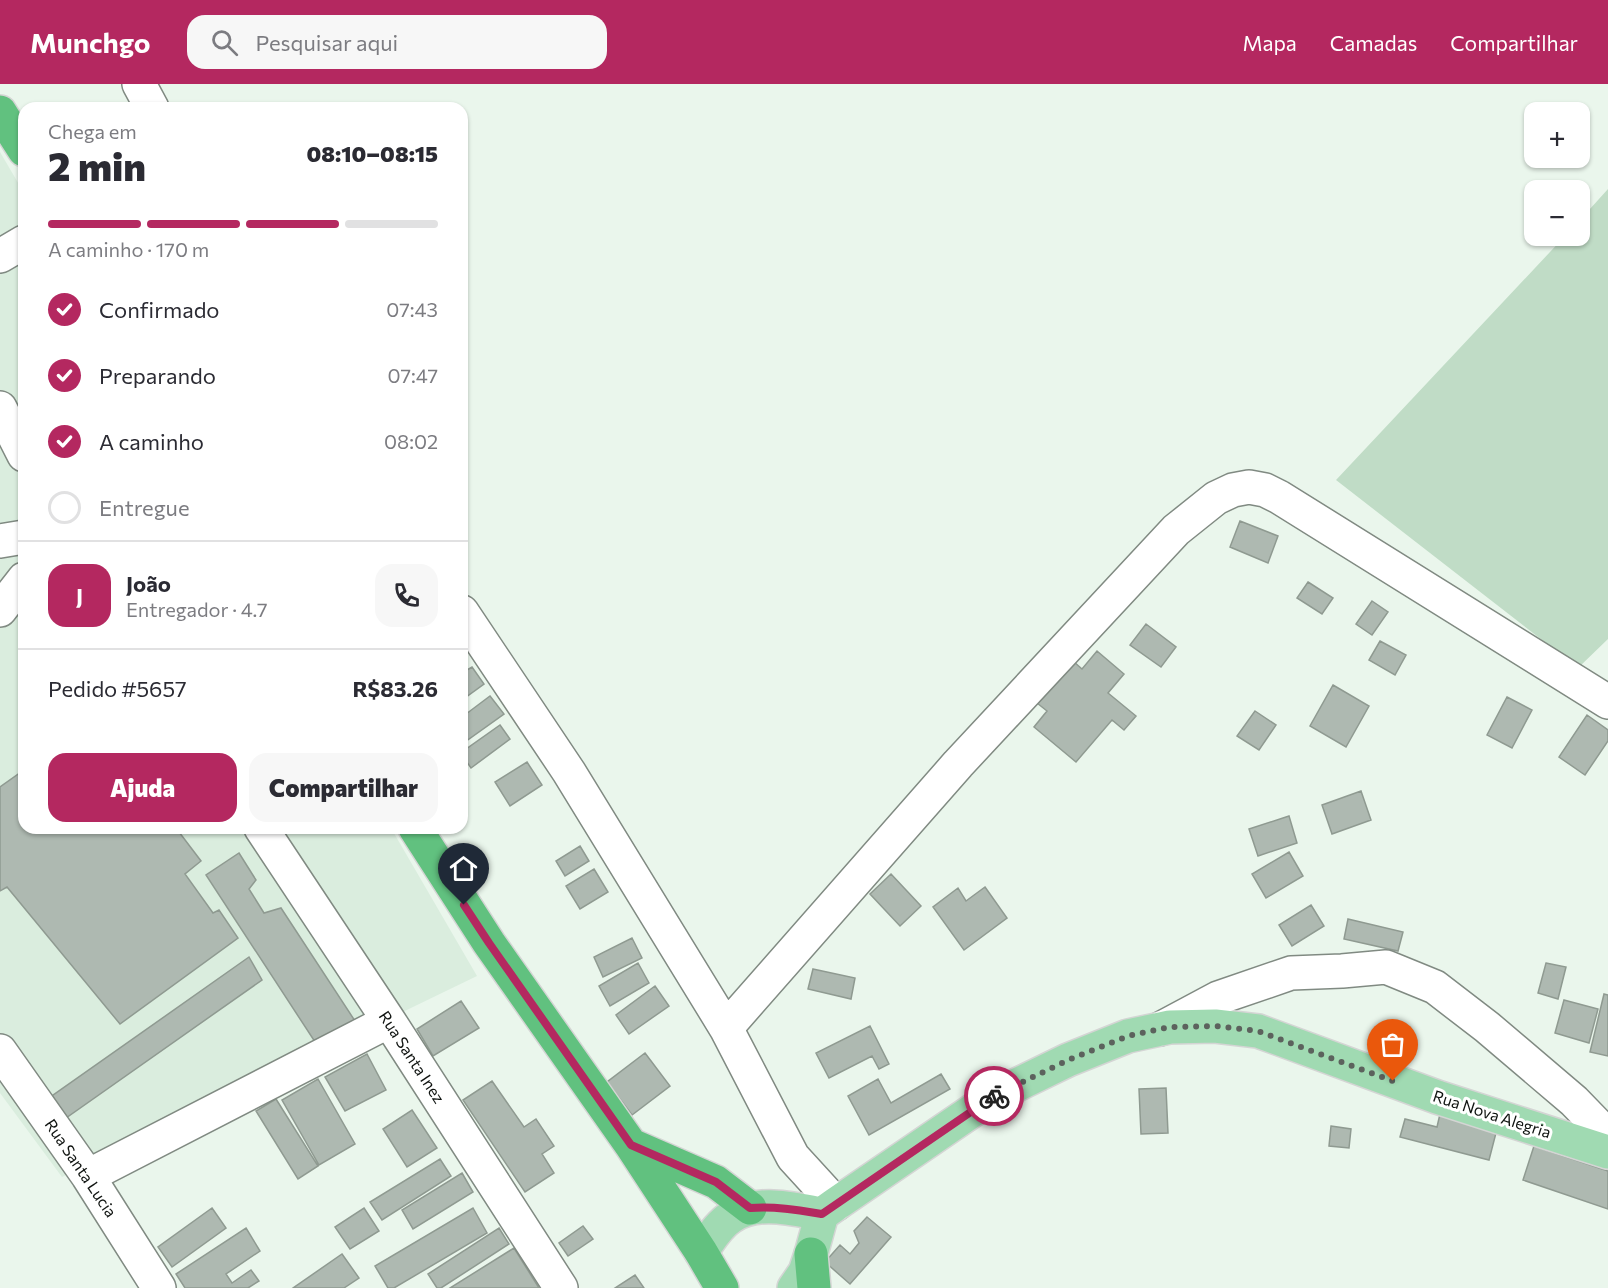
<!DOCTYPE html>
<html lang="pt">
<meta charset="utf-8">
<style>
:root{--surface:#fff;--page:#f7f7f7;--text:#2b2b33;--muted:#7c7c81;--line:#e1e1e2;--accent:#b42860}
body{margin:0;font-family:Commissioner,sans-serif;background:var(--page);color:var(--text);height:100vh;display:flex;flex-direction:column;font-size:22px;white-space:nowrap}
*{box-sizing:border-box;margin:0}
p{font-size:20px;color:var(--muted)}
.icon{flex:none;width:33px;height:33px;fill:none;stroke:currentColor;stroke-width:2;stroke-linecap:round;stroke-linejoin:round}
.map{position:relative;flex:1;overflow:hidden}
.details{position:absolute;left:18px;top:18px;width:450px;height:732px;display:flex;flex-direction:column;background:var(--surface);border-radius:18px;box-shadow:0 2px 4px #0004}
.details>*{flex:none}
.tools{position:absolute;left:1524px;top:18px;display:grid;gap:12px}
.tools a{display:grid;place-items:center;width:66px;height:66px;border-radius:12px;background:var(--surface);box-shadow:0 2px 4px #0004;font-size:30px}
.pin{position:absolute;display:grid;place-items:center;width:51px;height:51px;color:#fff;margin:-62px -26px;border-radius:50% 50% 50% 0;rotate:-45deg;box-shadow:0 0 6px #0007}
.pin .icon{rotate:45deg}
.courier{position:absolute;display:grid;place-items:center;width:60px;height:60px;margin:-30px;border:4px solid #b42860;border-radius:50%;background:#fff;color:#222;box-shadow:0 2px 8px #0007}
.summary em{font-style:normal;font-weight:800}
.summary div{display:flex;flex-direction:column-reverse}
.summary{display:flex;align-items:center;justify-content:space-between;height:102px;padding:0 30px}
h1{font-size:39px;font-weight:800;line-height:45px}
.bar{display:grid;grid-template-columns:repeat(4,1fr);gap:9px 6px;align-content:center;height:72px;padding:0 30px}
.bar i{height:8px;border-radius:4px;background:var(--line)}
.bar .selected{background:var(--accent)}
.bar p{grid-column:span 4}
.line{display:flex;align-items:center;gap:15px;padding:0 30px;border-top:2px solid var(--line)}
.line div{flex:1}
.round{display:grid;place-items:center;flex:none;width:63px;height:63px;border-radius:18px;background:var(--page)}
ol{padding:0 30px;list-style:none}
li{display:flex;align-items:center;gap:18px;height:66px}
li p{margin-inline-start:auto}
li .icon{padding:6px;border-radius:50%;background:var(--accent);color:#fff;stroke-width:4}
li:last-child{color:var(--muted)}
li i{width:33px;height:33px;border:3px solid var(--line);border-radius:50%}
.button{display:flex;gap:12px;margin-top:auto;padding:12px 30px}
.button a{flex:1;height:69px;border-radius:18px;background:var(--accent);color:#fff;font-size:24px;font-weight:800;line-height:69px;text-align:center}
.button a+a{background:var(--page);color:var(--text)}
header{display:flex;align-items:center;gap:36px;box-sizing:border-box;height:84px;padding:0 30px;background:var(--accent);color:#fff}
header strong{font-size:28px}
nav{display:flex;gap:33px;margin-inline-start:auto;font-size:21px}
.search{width:420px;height:54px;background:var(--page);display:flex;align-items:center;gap:15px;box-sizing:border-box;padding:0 21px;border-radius:18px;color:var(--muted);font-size:22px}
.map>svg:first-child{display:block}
.built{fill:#daedde}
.green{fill:#c0dcc6}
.building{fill:#aeb9b1;stroke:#8f9a91;stroke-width:1.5}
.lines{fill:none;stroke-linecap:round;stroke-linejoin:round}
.minor-casing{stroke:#808a82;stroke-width:36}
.major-casing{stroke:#d4d5d4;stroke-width:36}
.highway-casing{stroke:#d4d5d4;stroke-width:36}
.minor{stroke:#fff;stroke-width:33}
.major{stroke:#a0dab2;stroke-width:33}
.highway{stroke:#61c17f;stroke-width:33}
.done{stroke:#5c625d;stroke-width:6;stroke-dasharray:0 10.8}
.route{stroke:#b42860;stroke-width:8}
.labels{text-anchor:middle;stroke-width:6;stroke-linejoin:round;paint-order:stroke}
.street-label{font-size:16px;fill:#0f1310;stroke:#fff}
</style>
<header>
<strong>Munchgo</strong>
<div class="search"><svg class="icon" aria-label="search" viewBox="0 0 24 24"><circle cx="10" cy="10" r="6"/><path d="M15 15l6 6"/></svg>Pesquisar aqui</div>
<nav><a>Mapa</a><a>Camadas</a><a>Compartilhar</a></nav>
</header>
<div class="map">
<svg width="1608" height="1204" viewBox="0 0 1608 1204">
<rect width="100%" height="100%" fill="#eaf6ec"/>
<!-- built -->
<path class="built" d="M 0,68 L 24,109 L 24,744 L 391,744 L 477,892 L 62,1093 L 0,1009 Z"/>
<!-- green -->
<path class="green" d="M 1608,105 L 1608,555 L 1578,584 L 1336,396 L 1565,152 L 1580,152 L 1580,136 Z"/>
<!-- building -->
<path class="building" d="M 1240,437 L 1278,452 L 1268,479 L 1230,463 Z
M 1308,498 L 1333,514 L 1322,530 L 1297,514 Z
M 1372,517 L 1388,528 L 1372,551 L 1356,540 Z
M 1146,540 L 1176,563 L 1161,583 L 1130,561 Z
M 1380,557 L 1406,571 L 1395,591 L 1369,576 Z
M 1097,567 L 1124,590 L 1108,609 L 1136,632 L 1124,646 L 1112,636 L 1076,678 L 1034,643 L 1047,627 L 1037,619 L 1073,577 L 1082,585 Z
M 472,583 L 484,600 L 462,616 L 462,589 Z
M 1333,601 L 1369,622 L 1346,663 L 1310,642 Z
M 490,612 L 504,630 L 462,660 L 462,633 Z
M 1507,613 L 1532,626 L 1512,664 L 1487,651 Z
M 1255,627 L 1276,641 L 1259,666 L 1237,652 Z
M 1587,631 L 1608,646 L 1608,657 L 1585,691 L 1559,673 Z
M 500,641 L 510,655 L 471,684 L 462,671 L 462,668 Z
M 527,678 L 542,701 L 510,722 L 495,698 Z
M 24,686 L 24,744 L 176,744 L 201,777 L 185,790 L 213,829 L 219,826 L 238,854 L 120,940 L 7,803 L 0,807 L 0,703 Z
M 1361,707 L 1371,736 L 1332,750 L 1322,721 Z
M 1289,732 L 1297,759 L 1258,772 L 1249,745 Z
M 580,762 L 589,777 L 565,792 L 556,777 Z
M 1289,768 L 1303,792 L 1266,814 L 1252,790 Z
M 239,769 L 256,796 L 249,805 L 264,829 L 281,824 L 357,940 L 319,964 L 206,791 Z
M 594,785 L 608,808 L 580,825 L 566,802 Z
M 891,790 L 921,822 L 900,842 L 870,810 Z
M 985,803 L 1007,834 L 964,866 L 933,823 L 958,804 L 966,817 Z
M 1311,821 L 1324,842 L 1292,862 L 1279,841 Z
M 1348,835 L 1403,848 L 1398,867 L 1344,855 Z
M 632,854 L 642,874 L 603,893 L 594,873 Z
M 249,873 L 262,896 L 66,1034 L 49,1014 Z
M 638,879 L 649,899 L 610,922 L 599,902 Z
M 1546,879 L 1566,883 L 1558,915 L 1538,909 Z
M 813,885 L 855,894 L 851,915 L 808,905 Z
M 655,902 L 669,922 L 629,950 L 616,931 Z
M 1604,910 L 1608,911 L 1608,972 L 1590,968 Z
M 1564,916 L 1598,925 L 1589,959 L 1555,949 Z
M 461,917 L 479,944 L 433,972 L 417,945 Z
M 870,942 L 889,980 L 879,985 L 872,972 L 829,994 L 816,969 Z
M 645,969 L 670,1002 L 632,1031 L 607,998 Z
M 367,970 L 386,1006 L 345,1027 L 325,993 Z
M 941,990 L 950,1005 L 869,1051 L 848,1012 L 878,995 L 891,1019 Z
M 318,995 L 355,1060 L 319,1081 L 282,1016 Z
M 492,997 L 524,1043 L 536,1035 L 554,1062 L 542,1070 L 554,1089 L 525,1108 L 463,1016 Z
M 1166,1004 L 1168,1049 L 1141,1050 L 1139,1005 Z
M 276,1015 L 318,1082 L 298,1095 L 256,1027 Z
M 412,1026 L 437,1064 L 407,1083 L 383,1045 Z
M 1440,1030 L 1497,1045 L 1489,1076 L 1400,1053 L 1405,1035 L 1437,1043 Z
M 1331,1042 L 1351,1045 L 1349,1064 L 1329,1062 Z
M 1534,1062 L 1608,1087 L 1608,1125 L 1523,1096 Z
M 440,1075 L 451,1092 L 382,1136 L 370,1118 Z
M 462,1089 L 473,1108 L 413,1145 L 402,1126 Z
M 212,1124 L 226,1144 L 172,1183 L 158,1163 Z
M 364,1124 L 379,1147 L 350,1165 L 335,1143 Z
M 473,1124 L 487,1149 L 394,1204 L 388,1204 L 375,1182 Z
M 867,1133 L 891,1153 L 850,1200 L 825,1178 L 840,1161 L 850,1170 L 859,1159 L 854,1147 Z
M 583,1142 L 593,1155 L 568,1172 L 559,1159 Z
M 246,1144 L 260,1167 L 226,1190 L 232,1199 L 251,1186 L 259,1197 L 248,1204 L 185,1204 L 176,1190 Z
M 499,1144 L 509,1160 L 441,1204 L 437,1204 L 428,1190 Z
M 514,1164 L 539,1204 L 450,1204 Z
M 342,1170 L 359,1194 L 344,1204 L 293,1204 Z
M 635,1191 L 644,1204 L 615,1204 Z"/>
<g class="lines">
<defs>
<path id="minor" d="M 139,0 L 152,24
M 0,172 L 24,158
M 0,324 L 24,371
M 0,457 L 24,453
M 0,526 L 24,495
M 462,528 L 569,688 L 726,944 L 793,1073 L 836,1120
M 261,744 L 389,937 L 561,1204
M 726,944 L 958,680 L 1176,446 L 1216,414 L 1233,406 L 1249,403 L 1265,406 L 1279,413 L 1608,618
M 1160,945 L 1218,914 L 1291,889 L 1342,887 L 1386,883 L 1435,903 L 1487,943 L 1574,1017 L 1608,1052
M 0,967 L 88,1092 L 159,1204
M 88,1092 L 389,937"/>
<path id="major" d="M 701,1168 C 710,1156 718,1141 731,1133 C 757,1115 793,1125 822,1130
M 794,1204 L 805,1188 L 811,1170 L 822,1130 L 836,1120 L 994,1012 L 1068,976 L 1128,952 L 1170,943 L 1215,942 L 1258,947 L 1437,1013 L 1608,1068"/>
<path id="highway" d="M 0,28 L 24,66
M 415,744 L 489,859 L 631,1061 L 701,1168 L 722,1204
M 631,1061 L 716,1098 L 750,1124
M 811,1170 L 814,1204"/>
</defs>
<!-- minor casing -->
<use href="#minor" class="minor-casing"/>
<!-- major casing -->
<use href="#major" class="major-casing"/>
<!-- highway casing -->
<use href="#highway" class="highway-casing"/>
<!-- minor -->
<use href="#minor" class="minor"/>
<!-- major -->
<use href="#major" class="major"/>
<!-- highway -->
<use href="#highway" class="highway"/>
</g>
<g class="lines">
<!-- done -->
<path class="done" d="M 994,1012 L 1068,976 L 1128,952 L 1170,943 L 1215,942 L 1258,947 L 1393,997"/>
<!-- route -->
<path class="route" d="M 464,821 L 489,859 L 631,1061 L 716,1098 L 750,1124 C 775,1122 798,1126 822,1130 L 994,1012"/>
</g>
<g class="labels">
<!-- street labels -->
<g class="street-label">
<text transform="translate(412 973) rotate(57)" y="6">Rua Santa Inez</text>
<text transform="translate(1492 1030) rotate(18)" y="6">Rua Nova Alegria</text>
<text transform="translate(81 1084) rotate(56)" y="6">Rua Santa Lucia</text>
</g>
</g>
</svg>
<div class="tools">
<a>+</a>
<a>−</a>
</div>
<div class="pin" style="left:1393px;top:997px;background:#ea580c"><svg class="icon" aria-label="bag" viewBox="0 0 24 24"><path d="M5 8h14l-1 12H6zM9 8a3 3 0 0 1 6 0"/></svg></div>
<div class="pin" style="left:464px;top:821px;background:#1f2937"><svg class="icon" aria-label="home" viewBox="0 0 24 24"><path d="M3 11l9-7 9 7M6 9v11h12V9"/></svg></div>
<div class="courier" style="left:994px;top:1012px"><svg class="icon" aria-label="bike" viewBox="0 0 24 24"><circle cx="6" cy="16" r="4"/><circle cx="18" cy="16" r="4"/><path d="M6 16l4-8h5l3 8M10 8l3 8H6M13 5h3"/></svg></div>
<section class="details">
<div class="summary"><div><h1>2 min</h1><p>Chega em</p></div><em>08:10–08:15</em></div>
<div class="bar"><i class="selected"></i><i class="selected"></i><i class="selected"></i><i></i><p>A caminho · 170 m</p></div>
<ol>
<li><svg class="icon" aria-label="check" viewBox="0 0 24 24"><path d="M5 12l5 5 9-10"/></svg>Confirmado<p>07:43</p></li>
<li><svg class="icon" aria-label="check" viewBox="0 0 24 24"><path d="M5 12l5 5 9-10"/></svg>Preparando<p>07:47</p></li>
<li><svg class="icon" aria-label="check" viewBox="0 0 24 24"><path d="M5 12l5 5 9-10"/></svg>A caminho<p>08:02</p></li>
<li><i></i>Entregue</li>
</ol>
<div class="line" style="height:108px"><b class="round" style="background:var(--accent);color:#fff">J</b><div><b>João</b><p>Entregador · 4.7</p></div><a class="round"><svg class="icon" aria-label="phone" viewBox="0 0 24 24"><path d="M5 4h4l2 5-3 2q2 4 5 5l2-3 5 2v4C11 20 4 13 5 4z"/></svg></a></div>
<div class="line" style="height:78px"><div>Pedido #5657</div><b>R$83.26</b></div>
<div class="button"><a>Ajuda</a><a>Compartilhar</a></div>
</section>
</div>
